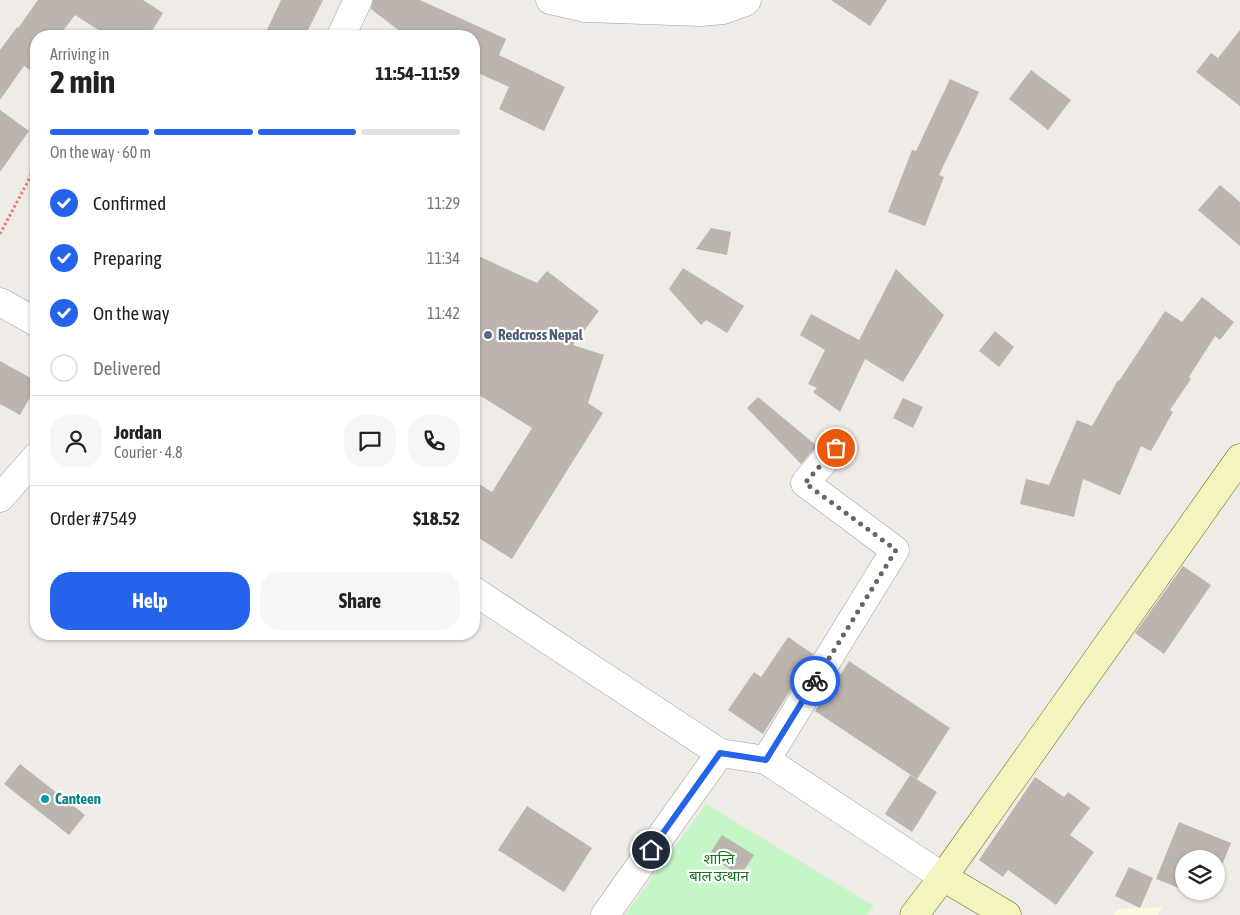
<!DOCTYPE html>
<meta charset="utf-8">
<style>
:root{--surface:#fff;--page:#f6f6f6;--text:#222;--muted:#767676;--line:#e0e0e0;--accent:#2563eb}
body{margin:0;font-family:"Asap Condensed","Noto Sans Devanagari",sans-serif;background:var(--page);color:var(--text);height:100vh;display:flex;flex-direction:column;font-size:19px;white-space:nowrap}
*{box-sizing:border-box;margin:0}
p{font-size:16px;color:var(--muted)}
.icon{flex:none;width:28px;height:28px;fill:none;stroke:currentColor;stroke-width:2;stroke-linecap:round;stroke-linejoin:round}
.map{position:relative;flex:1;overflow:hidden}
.panel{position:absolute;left:30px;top:30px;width:450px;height:610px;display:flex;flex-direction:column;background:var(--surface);border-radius:20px;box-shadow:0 1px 4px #0004}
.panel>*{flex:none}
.controls{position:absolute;left:1175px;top:850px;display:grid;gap:10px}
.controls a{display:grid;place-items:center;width:50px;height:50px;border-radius:50%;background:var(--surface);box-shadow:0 1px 4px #0004;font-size:25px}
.pin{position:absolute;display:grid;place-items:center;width:42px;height:42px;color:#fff;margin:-21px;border:2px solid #fff;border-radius:50%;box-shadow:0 1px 5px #0007}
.courier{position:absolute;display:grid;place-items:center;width:50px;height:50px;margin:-25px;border:4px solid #2563eb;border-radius:50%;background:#fff;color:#222;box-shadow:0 1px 6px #0007}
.overview em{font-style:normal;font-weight:700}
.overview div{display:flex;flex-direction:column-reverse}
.overview{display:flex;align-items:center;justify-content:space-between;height:85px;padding:0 20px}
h1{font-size:32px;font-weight:700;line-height:38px}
.bar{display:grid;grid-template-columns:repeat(4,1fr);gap:8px 5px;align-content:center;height:60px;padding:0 20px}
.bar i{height:6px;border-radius:4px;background:var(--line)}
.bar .current{background:var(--accent)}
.bar p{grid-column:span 4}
.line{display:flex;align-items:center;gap:12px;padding:0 20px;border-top:1px solid var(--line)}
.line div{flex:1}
.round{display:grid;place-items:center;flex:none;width:52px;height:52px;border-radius:20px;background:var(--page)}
ol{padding:0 20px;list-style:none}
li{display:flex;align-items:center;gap:15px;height:55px}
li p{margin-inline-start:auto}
li .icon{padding:5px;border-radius:50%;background:var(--accent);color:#fff;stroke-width:4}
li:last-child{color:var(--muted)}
li i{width:28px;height:28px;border:2px solid var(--line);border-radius:50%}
.primary-button{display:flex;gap:10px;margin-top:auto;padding:10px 20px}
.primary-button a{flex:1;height:58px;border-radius:20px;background:var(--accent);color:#fff;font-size:20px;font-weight:700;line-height:58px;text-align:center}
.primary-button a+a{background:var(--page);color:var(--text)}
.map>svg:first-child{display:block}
.education{fill:#fcfbe1}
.park{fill:#c6f5c7}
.building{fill:#bcb4af}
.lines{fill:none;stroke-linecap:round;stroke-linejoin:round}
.street-casing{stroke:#a0a0a0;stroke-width:29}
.secondary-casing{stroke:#686d0e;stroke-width:29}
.path{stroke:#ee7c77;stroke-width:3;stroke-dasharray:2.5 2.5;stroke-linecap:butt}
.street{stroke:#fff;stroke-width:28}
.secondary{stroke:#f4f4be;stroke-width:28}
.done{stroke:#686665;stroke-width:5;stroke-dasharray:0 9}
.route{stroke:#2563eb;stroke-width:6}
.service-dot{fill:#5c6f8a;stroke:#fff;stroke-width:2}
.culture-dot{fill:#0f9aa8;stroke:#fff;stroke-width:2}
.labels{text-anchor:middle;stroke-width:4.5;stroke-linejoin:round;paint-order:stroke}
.service-label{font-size:15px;font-weight:bold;fill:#4e5e75;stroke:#fff;text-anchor:start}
.culture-label{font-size:15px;font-weight:bold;fill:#0d838f;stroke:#fff;text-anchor:start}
.park-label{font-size:15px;fill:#157417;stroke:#fff}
</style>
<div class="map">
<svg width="1240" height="915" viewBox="0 0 1240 915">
<rect width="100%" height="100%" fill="#efebe6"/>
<!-- education -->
<path class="education" d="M 1162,907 L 1158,915 L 1114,915 L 1118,909 Z"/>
<!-- park -->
<path class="park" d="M 706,804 L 874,906 L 867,915 L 625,915 Z"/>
<!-- building -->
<path class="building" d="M 38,0 L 143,0 L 163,13 L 149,36 L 108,36 L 75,15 L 59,36 L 36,36 L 36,74 L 24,66 L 0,100 L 0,50 L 17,27 L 18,28 Z
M 281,0 L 323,0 L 305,36 L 264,36 Z
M 373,0 L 420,0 L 506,39 L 499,55 L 565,87 L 544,131 L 499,109 L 509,87 L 474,71 L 474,36 L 406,36 L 371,9 Z
M 831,0 L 887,0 L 870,26 Z
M 1240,30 L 1240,106 L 1196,72 L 1211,53 L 1218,58 Z
M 1031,70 L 1071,100 L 1048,130 L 1009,99 Z
M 950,79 L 979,92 L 939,175 L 944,177 L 925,226 L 888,212 L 912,150 L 916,151 Z
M 0,110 L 29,131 L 0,172 Z
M 1220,185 L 1240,202 L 1240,246 L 1198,210 Z
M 711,228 L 731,232 L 727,255 L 696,249 Z
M 474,254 L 537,283 L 547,271 L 599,311 L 573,345 L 604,355 L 588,403 L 603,413 L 512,559 L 474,535 L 474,481 L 492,492 L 532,428 L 474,392 Z
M 683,268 L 744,306 L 727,333 L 706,320 L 701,325 L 669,289 Z
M 896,269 L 944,315 L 903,382 L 865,359 L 840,412 L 813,392 L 817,388 L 808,384 L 825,350 L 800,335 L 811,314 L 859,340 Z
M 1202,297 L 1234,322 L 1220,340 L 1215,336 L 1189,377 L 1191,379 L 1170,410 L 1173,412 L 1151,451 L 1141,446 L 1120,495 L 1083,479 L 1074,517 L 1020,504 L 1026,479 L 1049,485 L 1077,420 L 1092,426 L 1118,380 L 1119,381 L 1165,311 L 1182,322 Z
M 995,331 L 1014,347 L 999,367 L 979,351 Z
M 0,361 L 36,381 L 36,387 L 20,415 L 0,404 Z
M 758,397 L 817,446 L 801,464 L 747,408 Z
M 903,398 L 923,407 L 913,428 L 893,418 Z
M 1183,566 L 1211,585 L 1164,654 L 1135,633 Z
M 788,637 L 813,654 L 763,734 L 728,710 L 754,672 L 761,677 Z
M 849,661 L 950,728 L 917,779 L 815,711 L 839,672 L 841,674 Z
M 20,764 L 85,815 L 69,835 L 4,784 Z
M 910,775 L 937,792 L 912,832 L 885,814 Z
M 1035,777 L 1064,797 L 1068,792 L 1090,808 L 1070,835 L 1094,852 L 1056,905 L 1008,870 L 1003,877 L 979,860 Z
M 527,806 L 592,848 L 564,892 L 498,850 Z
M 1179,822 L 1231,843 L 1216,880 L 1216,859 L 1184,859 L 1184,890 L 1156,879 Z
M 722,835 L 754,855 L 740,876 L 709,855 Z
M 1129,867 L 1153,878 L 1140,908 L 1115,896 Z"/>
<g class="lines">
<defs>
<path id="street" d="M 550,0 L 586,8 L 701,12 L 723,10 L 745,2 L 747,0
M 341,36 L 358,0
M 0,302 L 36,322
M 0,498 L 36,457
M 474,591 L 720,753 L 766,760 L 943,877
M 766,760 L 895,550 L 805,483 L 836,447
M 605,915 L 720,753"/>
<path id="secondary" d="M 943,877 L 1007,915
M 914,915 L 943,877 L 1240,458"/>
</defs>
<!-- street casing -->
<use href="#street" class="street-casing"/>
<!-- secondary casing -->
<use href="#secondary" class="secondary-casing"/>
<!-- path -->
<path class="path" d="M 0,234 L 35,168"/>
<!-- street -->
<use href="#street" class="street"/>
<!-- secondary -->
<use href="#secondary" class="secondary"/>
</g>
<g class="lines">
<!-- done -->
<path class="done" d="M 815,681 L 896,550 L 805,483 L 836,448"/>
<!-- route -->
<path class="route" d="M 651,850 L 720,753 L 766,760 L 815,681"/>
</g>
<!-- markers -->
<circle class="service-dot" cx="488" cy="335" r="5"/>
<circle class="culture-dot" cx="45" cy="799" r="5"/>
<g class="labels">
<!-- service labels -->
<g class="service-label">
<text x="498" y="340">Redcross Nepal</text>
</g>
<!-- culture labels -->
<g class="culture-label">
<text x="55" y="804">Canteen</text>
</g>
<!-- park labels -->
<g class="park-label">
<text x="719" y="864">शान्ति<tspan x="719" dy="17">बाल उत्थान</tspan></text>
</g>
</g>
</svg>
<div class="controls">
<a><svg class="icon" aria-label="layers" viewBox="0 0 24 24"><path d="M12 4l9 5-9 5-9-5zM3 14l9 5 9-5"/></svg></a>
</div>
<div class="pin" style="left:836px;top:448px;background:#ea580c"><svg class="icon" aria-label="bag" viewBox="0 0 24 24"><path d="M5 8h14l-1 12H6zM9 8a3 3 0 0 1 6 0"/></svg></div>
<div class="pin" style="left:651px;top:850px;background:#1f2937"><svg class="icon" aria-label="home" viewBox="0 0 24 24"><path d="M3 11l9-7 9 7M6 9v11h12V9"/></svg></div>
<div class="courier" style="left:815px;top:681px"><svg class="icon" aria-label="bike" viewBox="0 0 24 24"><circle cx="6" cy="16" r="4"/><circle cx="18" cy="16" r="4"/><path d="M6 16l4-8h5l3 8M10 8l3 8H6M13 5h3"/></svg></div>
<section class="panel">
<div class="overview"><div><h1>2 min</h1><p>Arriving in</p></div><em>11:54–11:59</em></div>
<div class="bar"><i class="current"></i><i class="current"></i><i class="current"></i><i></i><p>On the way · 60 m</p></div>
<ol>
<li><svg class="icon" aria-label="check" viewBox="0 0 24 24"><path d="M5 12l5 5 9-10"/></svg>Confirmed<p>11:29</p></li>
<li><svg class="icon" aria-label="check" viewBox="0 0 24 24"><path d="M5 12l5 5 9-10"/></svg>Preparing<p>11:34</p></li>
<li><svg class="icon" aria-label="check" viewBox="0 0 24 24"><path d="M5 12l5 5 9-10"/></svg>On the way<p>11:42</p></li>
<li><i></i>Delivered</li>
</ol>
<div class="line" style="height:90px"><a class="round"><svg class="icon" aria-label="person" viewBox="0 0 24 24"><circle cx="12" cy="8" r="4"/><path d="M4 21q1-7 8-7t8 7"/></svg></a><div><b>Jordan</b><p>Courier · 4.8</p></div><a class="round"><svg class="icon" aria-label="chat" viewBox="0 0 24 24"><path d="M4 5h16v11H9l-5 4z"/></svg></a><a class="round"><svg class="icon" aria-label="phone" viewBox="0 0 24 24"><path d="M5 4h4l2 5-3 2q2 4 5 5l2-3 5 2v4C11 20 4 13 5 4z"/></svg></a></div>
<div class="line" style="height:65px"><div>Order #7549</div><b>$18.52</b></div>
<div class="primary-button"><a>Help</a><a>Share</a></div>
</section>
</div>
